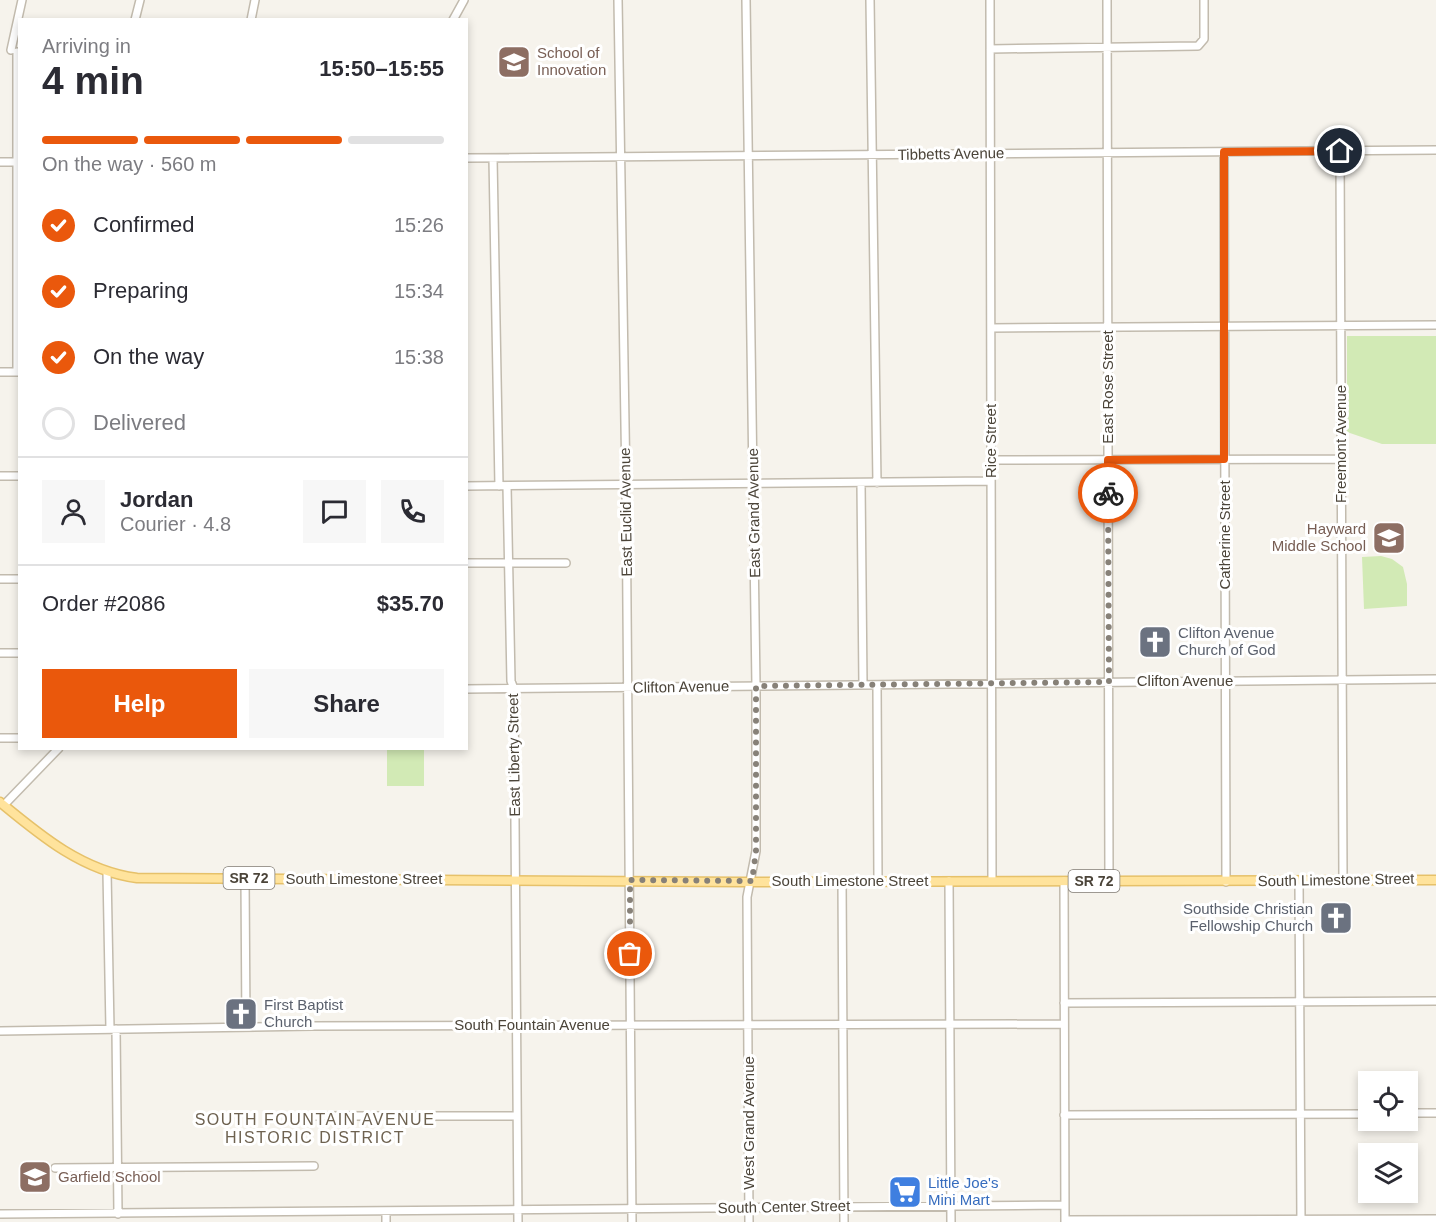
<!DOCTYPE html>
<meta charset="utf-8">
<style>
:root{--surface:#fff;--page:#f7f7f7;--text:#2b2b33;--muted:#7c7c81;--line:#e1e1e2;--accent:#ea580c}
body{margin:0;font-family:Arial,sans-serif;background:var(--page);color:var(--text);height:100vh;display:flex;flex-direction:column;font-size:22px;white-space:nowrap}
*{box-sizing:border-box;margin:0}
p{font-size:20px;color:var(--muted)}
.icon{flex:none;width:33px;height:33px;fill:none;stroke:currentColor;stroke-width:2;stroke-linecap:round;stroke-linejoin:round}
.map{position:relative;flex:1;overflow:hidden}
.details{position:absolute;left:18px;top:18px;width:450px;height:732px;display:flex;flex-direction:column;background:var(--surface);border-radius:0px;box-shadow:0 3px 9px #0003}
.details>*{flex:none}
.buttons{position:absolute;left:1358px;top:1071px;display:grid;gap:12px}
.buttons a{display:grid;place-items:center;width:60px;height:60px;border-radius:0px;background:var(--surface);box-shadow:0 3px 9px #0003;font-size:30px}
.pin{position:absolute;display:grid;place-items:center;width:51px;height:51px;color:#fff;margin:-26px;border:3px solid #fff;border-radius:50%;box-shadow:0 2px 6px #0007}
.courier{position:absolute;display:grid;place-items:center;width:60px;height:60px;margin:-30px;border:4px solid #ea580c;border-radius:50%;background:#fff;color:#222;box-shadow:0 2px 8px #0007}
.headline em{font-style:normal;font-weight:800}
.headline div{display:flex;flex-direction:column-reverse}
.headline{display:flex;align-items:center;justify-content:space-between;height:102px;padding:0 24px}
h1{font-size:39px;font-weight:800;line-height:45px}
.bar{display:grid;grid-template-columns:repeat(4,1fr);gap:9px 6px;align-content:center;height:72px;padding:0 24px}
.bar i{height:8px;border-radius:4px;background:var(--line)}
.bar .selected{background:var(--accent)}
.bar p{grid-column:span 4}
.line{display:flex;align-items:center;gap:15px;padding:0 24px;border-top:2px solid var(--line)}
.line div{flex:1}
.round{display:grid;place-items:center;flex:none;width:63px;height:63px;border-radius:0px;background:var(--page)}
ol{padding:0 24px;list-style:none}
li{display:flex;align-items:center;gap:18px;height:66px}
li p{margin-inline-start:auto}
li .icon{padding:6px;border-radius:50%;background:var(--accent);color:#fff;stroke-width:4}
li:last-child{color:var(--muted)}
li i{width:33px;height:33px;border:3px solid var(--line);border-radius:50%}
.cta{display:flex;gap:12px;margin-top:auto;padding:12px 24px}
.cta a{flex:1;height:69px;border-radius:0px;background:var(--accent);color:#fff;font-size:24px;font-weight:800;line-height:69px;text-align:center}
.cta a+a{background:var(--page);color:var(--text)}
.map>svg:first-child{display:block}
.green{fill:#d2eab5}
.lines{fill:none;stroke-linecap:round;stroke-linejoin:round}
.minor-casing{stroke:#c2bbae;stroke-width:10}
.major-casing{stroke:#e6c16a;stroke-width:11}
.minor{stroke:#fff;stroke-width:7}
.major{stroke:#ffe39c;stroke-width:8}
.done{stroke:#878178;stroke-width:6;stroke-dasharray:0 10.8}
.route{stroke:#ea580c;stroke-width:8}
.labels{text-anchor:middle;stroke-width:6;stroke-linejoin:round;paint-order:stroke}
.shield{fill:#fff;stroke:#817c74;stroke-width:1.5}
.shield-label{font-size:14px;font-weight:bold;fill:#4b4439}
.education-label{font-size:15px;fill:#785e54;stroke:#fff;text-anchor:start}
.street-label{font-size:15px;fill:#4b4439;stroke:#fff}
.worship-label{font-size:15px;fill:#5b616d;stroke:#fff;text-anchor:start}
.shop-label{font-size:15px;fill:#366cbe;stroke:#fff;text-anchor:start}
.neighbourhood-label{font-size:16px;letter-spacing:1.5px;fill:#6e6250;stroke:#fff}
</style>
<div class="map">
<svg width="1436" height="1222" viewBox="0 0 1436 1222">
<rect width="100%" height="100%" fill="#f6f3ec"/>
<!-- green -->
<path class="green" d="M 1347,336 L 1436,336 L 1436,444 L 1382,444 L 1347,432 Z
M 1381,556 L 1392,559 L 1403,567 L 1407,584 L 1407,606 L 1364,609 L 1362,557 Z
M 387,749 L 424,749 L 424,786 L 387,786 Z"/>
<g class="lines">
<defs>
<path id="minor" d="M 618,0 L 626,485 L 632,1222
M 746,0 L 756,686 L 756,851 L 747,897 L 749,1222
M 870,0 L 877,483
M 990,0 L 992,881
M 1107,0 L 1109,881
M 135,20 L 140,0
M 251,20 L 255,0
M 453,20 L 464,0
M 990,49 L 1198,46 L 1204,39 L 1204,0
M 11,50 L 22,0
M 1340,151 L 1343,880
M 1224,152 L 1226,882
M 466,158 L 1436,150
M 493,158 L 499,486
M 0,162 L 20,162
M 991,328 L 1436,325
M 0,372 L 18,372
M 17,372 L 17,52
M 991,460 L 1341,459
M 0,476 L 20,476
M 861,483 L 863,685
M 466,486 L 991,481
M 507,486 L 511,681 L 514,689 L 518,1222
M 466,563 L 566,563
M 0,579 L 20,579
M 0,653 L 20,653
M 877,685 L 878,881
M 466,689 L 1436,679
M 0,738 L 20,738
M 4,805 L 59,748
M 107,872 L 110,1029
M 245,878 L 246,1027
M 842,881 L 844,1222
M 949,881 L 951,1222
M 1064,881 L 1065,1222
M 1299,881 L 1301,1222
M 1064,1003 L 1436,1001
M 116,1029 L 118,1214
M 0,1031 L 312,1026 L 1064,1024
M 1407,1113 L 1436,1113
M 1064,1115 L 1368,1114
M 313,1116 L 517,1116
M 55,1168 L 314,1166
M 386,1212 L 386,1222
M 0,1214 L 1065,1205
M 1065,1220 L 1436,1219"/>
<path id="major" d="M 0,802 C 41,836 83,871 137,878 L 742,882 L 1436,880"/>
</defs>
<!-- minor casing -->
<use href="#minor" class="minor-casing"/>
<!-- major casing -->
<use href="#major" class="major-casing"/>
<!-- minor -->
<use href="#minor" class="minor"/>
<!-- major -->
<use href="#major" class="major"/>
</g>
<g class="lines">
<!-- done -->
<path class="done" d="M 630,954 L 630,880 L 752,881 L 756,851 L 756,686 L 1109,682 L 1108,493"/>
<!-- route -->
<path class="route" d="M 1108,493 L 1108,460 L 1224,459 L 1224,152 L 1340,151"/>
</g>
<!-- icons -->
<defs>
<symbol id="school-square" viewBox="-11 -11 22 22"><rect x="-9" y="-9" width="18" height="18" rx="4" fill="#8d6e63" stroke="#fff"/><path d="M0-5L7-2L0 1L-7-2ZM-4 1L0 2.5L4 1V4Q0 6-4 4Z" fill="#fff"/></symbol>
<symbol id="church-square" viewBox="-11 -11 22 22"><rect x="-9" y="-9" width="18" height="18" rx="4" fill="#6b7280" stroke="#fff"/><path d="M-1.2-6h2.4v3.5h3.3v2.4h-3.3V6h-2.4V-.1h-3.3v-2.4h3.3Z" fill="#fff"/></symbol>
<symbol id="supermarket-square" viewBox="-11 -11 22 22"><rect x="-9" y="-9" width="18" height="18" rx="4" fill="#3f7fe0" stroke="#fff"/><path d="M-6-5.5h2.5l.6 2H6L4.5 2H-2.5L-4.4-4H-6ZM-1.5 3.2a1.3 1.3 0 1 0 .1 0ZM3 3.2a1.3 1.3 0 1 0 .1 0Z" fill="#fff"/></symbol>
</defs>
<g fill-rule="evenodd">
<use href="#school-square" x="495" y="43" width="38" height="38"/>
<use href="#school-square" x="1370" y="519" width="38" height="38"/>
<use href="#church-square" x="1136" y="623" width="38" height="38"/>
<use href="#church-square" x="1317" y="899" width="38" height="38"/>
<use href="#church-square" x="222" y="995" width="38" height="38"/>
<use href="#school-square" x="16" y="1158" width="38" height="38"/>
<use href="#supermarket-square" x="886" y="1173" width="38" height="38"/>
</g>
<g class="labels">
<!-- shield labels -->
<g class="shield">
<rect x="223.5" y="867" width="51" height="22" rx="4.5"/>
<rect x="1068.5" y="870" width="51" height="22" rx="4.5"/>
</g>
<g class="shield-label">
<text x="249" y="883">SR 72</text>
<text x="1094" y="886">SR 72</text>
</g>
<!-- education labels -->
<g class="education-label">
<text x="537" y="58">School of<tspan x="537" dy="17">Innovation</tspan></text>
<text x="1366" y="534" text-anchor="end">Hayward<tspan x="1366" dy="17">Middle School</tspan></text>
<text x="58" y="1182">Garfield School</text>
</g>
<!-- street labels -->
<g class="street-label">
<text transform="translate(951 154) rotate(-1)" y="5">Tibbetts Avenue</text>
<text transform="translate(1108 387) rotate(-90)" y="5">East Rose Street</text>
<text transform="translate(991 441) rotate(-90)" y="5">Rice Street</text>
<text transform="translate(1341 444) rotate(-90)" y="5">Freemont Avenue</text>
<text transform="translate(626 512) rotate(-91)" y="5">East Euclid Avenue</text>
<text transform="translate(754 513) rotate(-91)" y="5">East Grand Avenue</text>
<text transform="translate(1225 535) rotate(-90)" y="5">Catherine Street</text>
<text x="1185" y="686">Clifton Avenue</text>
<text transform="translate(681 687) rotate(-1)" y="5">Clifton Avenue</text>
<text transform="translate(514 755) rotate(-91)" y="5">East Liberty Street</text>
<text x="364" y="884">South Limestone Street</text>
<text transform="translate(1336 880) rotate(-1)" y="5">South Limestone Street</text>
<text x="850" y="886">South Limestone Street</text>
<text x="532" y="1030">South Fountain Avenue</text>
<text transform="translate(749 1123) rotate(-90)" y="5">West Grand Avenue</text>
<text transform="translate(784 1207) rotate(-1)" y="5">South Center Street</text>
</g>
<!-- worship labels -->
<g class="worship-label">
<text x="1178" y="638">Clifton Avenue<tspan x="1178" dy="17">Church of God</tspan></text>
<text x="1313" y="914" text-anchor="end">Southside Christian<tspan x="1313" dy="17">Fellowship Church</tspan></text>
<text x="264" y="1010">First Baptist<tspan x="264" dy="17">Church</tspan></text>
</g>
<!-- shop labels -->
<g class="shop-label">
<text x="928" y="1188">Little Joe's<tspan x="928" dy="17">Mini Mart</tspan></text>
</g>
<!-- neighbourhood labels -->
<g class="neighbourhood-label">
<text x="315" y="1125">SOUTH FOUNTAIN AVENUE<tspan x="315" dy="18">HISTORIC DISTRICT</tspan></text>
</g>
</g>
</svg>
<div class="buttons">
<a><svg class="icon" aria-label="locate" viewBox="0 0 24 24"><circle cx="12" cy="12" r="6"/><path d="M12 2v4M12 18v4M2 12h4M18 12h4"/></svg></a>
<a><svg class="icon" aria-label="layers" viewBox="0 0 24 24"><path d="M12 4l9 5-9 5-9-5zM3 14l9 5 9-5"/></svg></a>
</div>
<div class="pin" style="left:630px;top:954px;background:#ea580c"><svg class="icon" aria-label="bag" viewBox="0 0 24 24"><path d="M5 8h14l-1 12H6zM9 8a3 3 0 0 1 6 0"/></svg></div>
<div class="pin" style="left:1340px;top:151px;background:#1f2937"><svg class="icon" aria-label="home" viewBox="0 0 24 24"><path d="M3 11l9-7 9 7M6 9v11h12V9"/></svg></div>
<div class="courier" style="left:1108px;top:493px"><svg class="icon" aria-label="bike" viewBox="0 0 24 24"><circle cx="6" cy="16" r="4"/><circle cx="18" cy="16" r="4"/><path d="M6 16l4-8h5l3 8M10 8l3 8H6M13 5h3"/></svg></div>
<section class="details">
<div class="headline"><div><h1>4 min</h1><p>Arriving in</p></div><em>15:50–15:55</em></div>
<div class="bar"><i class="selected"></i><i class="selected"></i><i class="selected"></i><i></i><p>On the way · 560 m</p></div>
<ol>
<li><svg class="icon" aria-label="check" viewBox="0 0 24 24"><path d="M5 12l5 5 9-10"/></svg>Confirmed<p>15:26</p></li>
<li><svg class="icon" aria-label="check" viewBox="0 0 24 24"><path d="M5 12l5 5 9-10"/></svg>Preparing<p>15:34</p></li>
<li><svg class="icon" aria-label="check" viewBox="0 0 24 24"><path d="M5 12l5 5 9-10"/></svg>On the way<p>15:38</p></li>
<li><i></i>Delivered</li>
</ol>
<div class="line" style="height:108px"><a class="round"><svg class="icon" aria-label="person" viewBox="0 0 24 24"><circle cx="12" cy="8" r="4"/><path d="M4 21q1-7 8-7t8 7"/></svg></a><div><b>Jordan</b><p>Courier · 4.8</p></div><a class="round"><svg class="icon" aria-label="chat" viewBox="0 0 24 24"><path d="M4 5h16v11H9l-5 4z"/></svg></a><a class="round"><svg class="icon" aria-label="phone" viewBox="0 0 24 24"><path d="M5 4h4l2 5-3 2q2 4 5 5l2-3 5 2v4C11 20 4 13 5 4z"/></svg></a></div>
<div class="line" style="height:78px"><div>Order #2086</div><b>$35.70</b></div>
<div class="cta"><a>Help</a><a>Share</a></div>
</section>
</div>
